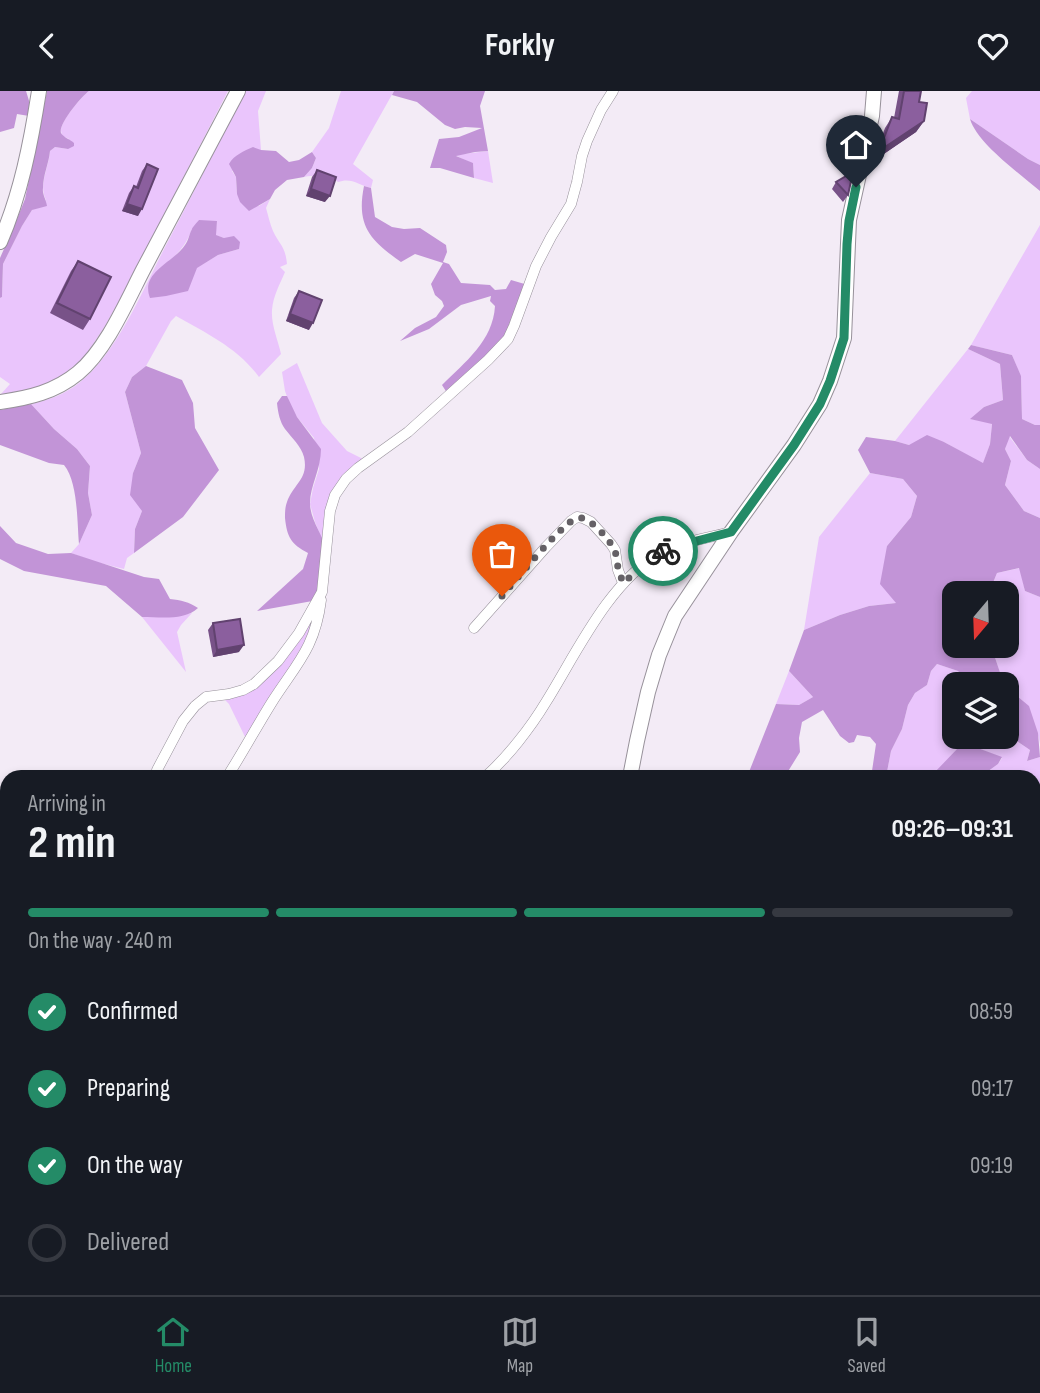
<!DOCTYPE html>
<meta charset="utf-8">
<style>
:root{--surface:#171b24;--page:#242831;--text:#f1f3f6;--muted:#9ea1a6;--line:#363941;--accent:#248b67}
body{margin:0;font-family:"Sofia Sans Condensed",sans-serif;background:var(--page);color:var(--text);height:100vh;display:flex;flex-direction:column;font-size:26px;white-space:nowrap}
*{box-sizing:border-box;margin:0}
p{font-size:23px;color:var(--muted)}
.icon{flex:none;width:38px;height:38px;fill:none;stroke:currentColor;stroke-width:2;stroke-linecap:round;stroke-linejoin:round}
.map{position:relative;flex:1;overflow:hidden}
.drawer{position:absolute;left:0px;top:679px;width:1041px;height:525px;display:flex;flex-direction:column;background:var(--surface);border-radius:21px 21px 0 0;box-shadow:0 4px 10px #0003}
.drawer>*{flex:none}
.needle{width:46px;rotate:199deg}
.controls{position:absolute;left:942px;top:490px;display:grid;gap:14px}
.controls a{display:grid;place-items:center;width:77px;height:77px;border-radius:14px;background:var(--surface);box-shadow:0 4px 10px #0003;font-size:35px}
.pin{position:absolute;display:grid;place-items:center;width:60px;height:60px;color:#fff;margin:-72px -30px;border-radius:50% 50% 50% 0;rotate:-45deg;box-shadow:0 0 7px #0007}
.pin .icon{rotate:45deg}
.courier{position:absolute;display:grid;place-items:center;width:70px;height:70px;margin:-35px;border:5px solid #248b67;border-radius:50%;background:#fff;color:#222;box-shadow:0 2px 9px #0007}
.head em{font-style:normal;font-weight:700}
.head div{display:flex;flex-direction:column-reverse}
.head{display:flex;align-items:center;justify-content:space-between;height:119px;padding:0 28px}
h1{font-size:46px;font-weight:700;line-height:52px}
.bar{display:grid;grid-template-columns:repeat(4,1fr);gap:10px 7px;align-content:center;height:84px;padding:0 28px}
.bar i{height:9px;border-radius:5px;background:var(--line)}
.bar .selected{background:var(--accent)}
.bar p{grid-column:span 4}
ol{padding:0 28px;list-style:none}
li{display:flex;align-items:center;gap:21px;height:77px}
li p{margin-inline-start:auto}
li .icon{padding:7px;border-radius:50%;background:var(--accent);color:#fff;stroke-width:4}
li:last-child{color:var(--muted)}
li i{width:38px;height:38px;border:4px solid var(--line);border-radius:50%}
header{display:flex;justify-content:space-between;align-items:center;height:91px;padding:0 28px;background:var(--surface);font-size:32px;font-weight:700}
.menu{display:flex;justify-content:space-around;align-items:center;height:98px;border-top:2px solid var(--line);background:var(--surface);font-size:19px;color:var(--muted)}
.menu a{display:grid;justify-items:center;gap:4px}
.menu .selected{color:var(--accent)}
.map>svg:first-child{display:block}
.green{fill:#eac5fc;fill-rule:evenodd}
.forest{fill:#c294d7}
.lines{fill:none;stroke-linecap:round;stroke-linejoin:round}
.minor-casing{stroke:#97919a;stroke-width:11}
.secondary-casing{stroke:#97919a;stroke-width:16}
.minor{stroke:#fff;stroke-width:10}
.secondary{stroke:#fff;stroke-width:14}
.wall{fill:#785288}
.shaded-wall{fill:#61426f}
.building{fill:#8b5f9e;stroke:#61426f;stroke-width:2}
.done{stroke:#656166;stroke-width:7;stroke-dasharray:0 12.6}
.route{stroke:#248b67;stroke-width:9}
</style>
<header><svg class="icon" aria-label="back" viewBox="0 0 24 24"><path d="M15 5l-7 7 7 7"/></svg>Forkly<svg class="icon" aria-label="heart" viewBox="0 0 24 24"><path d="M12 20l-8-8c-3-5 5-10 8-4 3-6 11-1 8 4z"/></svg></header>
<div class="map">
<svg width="1040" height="1204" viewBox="0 0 1040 1204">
<rect width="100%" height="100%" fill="#f3ebf6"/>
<!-- green -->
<path class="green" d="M 89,0 L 228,0 L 128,194 L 105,235 L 84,267 L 54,291 L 20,302 L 1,303 L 10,293 L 0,286 L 0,207 L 2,206 L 3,173 L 22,135 L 32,119 L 46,109 C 38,94 49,76 50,60 L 55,56 L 68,58 L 69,48 L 62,45 C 62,43 61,41 61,39 C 61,30 82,5 89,0 Z
M 245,0 L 266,0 L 258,20 L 261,59 L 232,80 L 236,86 L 237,103 L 259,115 L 270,108 L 266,117 C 268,124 270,133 273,140 C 280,155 285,154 287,173 L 280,176 L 285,181 C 280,193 273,205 272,219 C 271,234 278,249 281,263 L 259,286 C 238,257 206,242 176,225 L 171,230 L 146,275 L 132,286 L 125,301 L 141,362 L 133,382 L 142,420 L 135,438 L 134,462 L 127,467 L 124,478 L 92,470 L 71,462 L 79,453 L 92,424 L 88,402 L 90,375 L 77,358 L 54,338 L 31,313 C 49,309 65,303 79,292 C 116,263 141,203 162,162 C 190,108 218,54 245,0 ZM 217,130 L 215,144 L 224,147 L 239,158 L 218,164 L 196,177 L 163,175 C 178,163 185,156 192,138 Z
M 341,0 L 394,0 L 353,73 L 373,89 L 371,97 C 359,94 351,86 338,91 C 327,83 317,84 304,86 L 312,77 L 316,67 L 312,61 L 329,37 Z
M 972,0 L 1040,0 L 1040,74 L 1028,68 L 970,28 L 966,7 Z
M 488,60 L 493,92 L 474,87 L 473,73 L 455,64 Z
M 1040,134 L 1040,334 L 1035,334 L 1022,328 L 1021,286 L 1012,264 L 971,254 Z
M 968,258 L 1000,273 L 1003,309 L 984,316 L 971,328 L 992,332 L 990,353 L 983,373 L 944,351 L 909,354 L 895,350 Z
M 297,272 L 322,332 L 347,360 L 367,370 L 338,398 L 327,461 L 315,431 L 310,413 L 313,397 L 319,378 L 314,347 L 297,326 L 290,314 L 285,300 L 282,281 Z
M 1009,345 L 1027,369 L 1040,378 L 1040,427 L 1024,420 L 1005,394 L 1011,370 L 1005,358 Z
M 870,382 L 903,388 L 917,405 L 911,426 L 887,455 L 896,512 L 869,515 L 840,524 L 804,539 L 819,446 Z
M 1020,477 L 1025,500 L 1040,506 L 1040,653 C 1037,633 1023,608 1006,596 L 1006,593 L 1004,593 L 991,555 L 1006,555 L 1006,502 L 984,502 L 990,499 L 997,482 Z
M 313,518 L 317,534 L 248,652 L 229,613 L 221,605 L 254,593 Z
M 192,522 L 181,534 L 177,541 L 186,581 L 142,526 L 175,526 Z
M 937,573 L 958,580 L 970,593 L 954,593 L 954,646 L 1006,646 L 1006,641 L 1008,644 L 1030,659 L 1027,670 L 1040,666 L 1040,731 L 1034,722 L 1034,686 L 980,686 L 998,673 L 1002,667 L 975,656 L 936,681 L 938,686 L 886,686 L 891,660 L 902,638 L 908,614 L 915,602 L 927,594 L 931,580 Z
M 789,580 L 813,606 L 799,614 L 776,613 Z
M 821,1197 L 917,1197 L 918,1204 L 883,1204 L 881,1201 L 826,1204 Z"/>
<!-- forest -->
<path class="forest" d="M 0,0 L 26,0 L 30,13 L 29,25 L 17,23 L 14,37 L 0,41 Z
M 47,0 L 89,0 C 82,5 58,33 61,42 C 63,46 71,49 74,52 L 74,55 L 68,58 L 55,56 L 50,60 C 49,72 43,84 43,97 C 42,103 46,108 47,115 L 32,119 L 22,135 L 3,173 L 2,206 L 0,207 L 0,167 L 15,133 L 25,108 Z
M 394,0 L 485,0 L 480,15 L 488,60 L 475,61 L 456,65 L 473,72 L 474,87 L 440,77 L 430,77 L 439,48 L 459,46 L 482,37 L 465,36 L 455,38 L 445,34 L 417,11 L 392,4 Z
M 970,28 L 1028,68 L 1040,74 L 1040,100 C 1020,83 977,52 970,28 Z
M 253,56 L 261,59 L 276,60 L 289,71 L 299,69 L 312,61 L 316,67 L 312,77 L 304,86 L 287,89 L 275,99 L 270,108 L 249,120 L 240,111 L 237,103 L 236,86 L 229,73 C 234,64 244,60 253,56 Z
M 364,95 L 371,97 L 375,126 L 392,136 L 404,138 L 420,137 L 446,154 L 447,161 L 443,171 L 449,173 L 461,192 L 490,194 L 495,199 L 506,198 L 511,189 L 528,194 L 514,235 L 449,305 L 442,294 C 465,271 493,250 495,215 L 490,210 L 491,205 L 461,214 L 429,238 L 400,250 L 415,237 L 436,226 L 444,215 L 442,210 L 435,204 L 431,193 L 443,172 L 415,163 L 401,171 C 370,149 356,135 364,95 Z
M 199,129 L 217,130 L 216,144 L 224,147 L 234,145 L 240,151 L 239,158 L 218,164 L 197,177 L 188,200 L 166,205 L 150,207 C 140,181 173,172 185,154 C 189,149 189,143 192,138 C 192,137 198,130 199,129 Z
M 971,254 L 1012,264 L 1021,285 L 1022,328 L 1035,334 L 1040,334 L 1040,378 L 1027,369 L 1010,345 L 1005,358 L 1011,370 L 1005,394 L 1024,420 L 1040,427 L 1040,506 L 1025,500 L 1019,477 L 997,482 L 990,499 L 984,502 L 954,502 L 954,504 L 944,501 L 944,523 L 954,525 L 954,555 L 991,555 L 1004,593 L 970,593 L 958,580 L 937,573 L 931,580 L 927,594 L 915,602 L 908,614 L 902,638 L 891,660 L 886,686 L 874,686 L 872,680 L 876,653 L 870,646 L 857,644 L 854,651 L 849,652 L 840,645 L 823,619 L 802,631 L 799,647 L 800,661 L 787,682 L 786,686 L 747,686 L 776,613 L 799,614 L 813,606 L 789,580 L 804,539 L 840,524 L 869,515 L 896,512 L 880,493 L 887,455 L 911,426 L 917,405 L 903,388 L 870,382 L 858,359 L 866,346 L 895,350 L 909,354 L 927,344 L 944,351 L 983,372 L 990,353 L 992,333 L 970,328 L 984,316 L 1003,309 L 1000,273 L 968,258 Z
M 146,275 L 182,289 L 193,312 L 195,337 L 219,379 L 183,426 L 134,462 L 135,438 L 142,420 L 130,404 L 133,382 L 141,362 L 125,301 L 132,286 Z
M 282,305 L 287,305 L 297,326 L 321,358 C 321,378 310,395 310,412 C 310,430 324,444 326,460 C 328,469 320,498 318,509 L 257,520 L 303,478 L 308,462 C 291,453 287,446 285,427 C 285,422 285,416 287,411 C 293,393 309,388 304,366 C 301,355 292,347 285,338 C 280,331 278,322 277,312 Z
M 31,313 L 54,338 L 77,358 L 90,375 L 88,402 L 92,424 L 79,453 C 77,430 78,391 64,374 L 49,372 L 0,354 L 0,319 Z
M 0,435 L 16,452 L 48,463 L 71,462 L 144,486 L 159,488 L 170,508 C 181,509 189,511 198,517 C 184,530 160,526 142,526 L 106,495 L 24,480 L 0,468 Z
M 1006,596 L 1029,615 L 1038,642 L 1040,666 L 1027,670 L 1030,659 L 1008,644 L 1006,641 Z
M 959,656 L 975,656 L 1002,666 L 998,673 L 980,686 L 938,686 L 935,681 Z
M 1034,722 C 1040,734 1040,755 1038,769 L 1040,771 L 1040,981 L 1034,984 Z"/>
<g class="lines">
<defs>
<path id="minor" d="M 474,537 L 546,456 L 571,430 L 577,426 L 583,427 L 591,431 L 611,453 L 615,459 L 618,479 L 623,492
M 157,679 L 183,630 L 195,615 L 206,606 L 229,603 L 243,599 L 254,593 L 278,570 L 299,542 L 322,501 L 330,420 L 335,404 L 346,388 L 358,377 L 408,341 L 488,269 L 508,248 L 514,235 L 536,175 L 551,146 L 571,113 L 577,91 L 582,65 L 587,50 L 601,19 L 613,0
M 227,686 C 243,661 257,635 272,611 C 297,572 315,557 321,509
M 485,686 C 507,667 531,636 546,611 C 576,563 609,491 659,463 C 680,451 707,447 731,441
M 250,1204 L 254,1197"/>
<path id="secondary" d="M 0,151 C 21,103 31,51 39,0
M 0,311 C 29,307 55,301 78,282 C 106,259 127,210 143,179 C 175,119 206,60 238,0
M 630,686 L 637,650 L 648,601 L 659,564 L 675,525 L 731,441 L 794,354 L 820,313 L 830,290 L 844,247 L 849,129 L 872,25 L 874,0
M 684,1204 L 684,1197"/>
</defs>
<!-- minor casing -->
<use href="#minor" class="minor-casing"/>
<!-- secondary casing -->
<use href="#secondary" class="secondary-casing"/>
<!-- minor -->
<use href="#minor" class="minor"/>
<!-- secondary -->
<use href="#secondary" class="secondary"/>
</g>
<!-- wall -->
<path class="wall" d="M 899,0 L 921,0 L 919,11 L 924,30 L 916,41 L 872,71 L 885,37 L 892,26 L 894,27 Z
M 147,73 L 138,125 L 122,120 L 129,102 L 134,95 L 136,96 L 142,80 Z
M 317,79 L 325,111 L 306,105 L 312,86 Z
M 836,91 L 848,104 L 843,111 L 832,98 Z
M 78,170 L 90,228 L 83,239 L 50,222 L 71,180 Z
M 299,200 L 309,239 L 286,230 L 294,207 Z
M 213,532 L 239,561 L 213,566 L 208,539 Z"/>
<!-- shaded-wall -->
<path class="shaded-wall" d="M 924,30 L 916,41 L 872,71 L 879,60 Z
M 311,98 L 330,105 L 325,111 L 306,105 Z
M 127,113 L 142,118 L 138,125 L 122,120 Z
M 290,223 L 313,232 L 309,239 L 286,230 Z
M 244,554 L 239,561 L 213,566 L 217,559 Z"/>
<!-- building -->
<path class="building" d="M 904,0 L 921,0 L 919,11 L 927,12 L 924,30 L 879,60 L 892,26 L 899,28 Z
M 147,73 L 158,78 L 142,118 L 127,113 L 134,95 L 138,97 Z
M 317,79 L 336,86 L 330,105 L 311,98 Z
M 853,81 L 848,104 L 836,91 Z
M 78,170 L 111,186 L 90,228 L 57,212 Z
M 299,200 L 322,209 L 313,232 L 290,223 Z
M 240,528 L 244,554 L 217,559 L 213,532 Z"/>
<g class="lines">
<!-- done -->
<path class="done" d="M 502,505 C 514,491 564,430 577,427 C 588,424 608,447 613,456 C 617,462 616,469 618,476 C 619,482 621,487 624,492 L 641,475 L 663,460"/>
<!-- route -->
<path class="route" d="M 663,460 L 674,456 L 731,441 L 794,354 L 820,313 L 830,290 L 844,247 L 847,153 L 849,130 L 856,96"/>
</g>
</svg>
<div class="controls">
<a><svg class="needle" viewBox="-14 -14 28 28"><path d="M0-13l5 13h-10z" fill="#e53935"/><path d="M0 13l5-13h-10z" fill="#9ea1a6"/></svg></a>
<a><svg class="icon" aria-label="layers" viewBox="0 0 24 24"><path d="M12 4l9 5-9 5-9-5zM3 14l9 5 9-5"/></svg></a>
</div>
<div class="pin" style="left:502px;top:505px;background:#ea580c"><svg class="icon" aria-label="bag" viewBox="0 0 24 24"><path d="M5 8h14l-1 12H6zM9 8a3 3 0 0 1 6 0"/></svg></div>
<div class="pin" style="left:856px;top:96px;background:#1f2937"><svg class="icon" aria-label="home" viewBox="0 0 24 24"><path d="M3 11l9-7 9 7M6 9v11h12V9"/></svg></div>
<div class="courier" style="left:663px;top:460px"><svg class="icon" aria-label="bike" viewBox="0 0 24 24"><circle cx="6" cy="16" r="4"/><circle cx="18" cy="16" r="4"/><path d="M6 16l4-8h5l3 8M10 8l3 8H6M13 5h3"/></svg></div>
<section class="drawer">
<div class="head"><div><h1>2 min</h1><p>Arriving in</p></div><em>09:26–09:31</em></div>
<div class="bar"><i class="selected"></i><i class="selected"></i><i class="selected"></i><i></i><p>On the way · 240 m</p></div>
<ol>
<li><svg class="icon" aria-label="check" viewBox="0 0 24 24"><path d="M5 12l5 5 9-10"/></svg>Confirmed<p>08:59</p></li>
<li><svg class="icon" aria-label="check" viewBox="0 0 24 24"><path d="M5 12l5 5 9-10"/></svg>Preparing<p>09:17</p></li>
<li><svg class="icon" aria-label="check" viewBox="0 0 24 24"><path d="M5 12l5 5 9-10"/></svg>On the way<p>09:19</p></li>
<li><i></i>Delivered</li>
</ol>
</section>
</div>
<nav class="menu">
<a class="selected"><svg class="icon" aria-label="home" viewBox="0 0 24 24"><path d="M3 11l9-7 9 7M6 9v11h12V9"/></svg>Home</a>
<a><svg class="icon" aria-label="map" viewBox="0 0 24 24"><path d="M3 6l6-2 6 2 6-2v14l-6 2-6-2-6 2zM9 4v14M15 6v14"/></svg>Map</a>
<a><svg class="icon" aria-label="saved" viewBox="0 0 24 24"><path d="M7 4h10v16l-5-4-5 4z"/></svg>Saved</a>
</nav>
